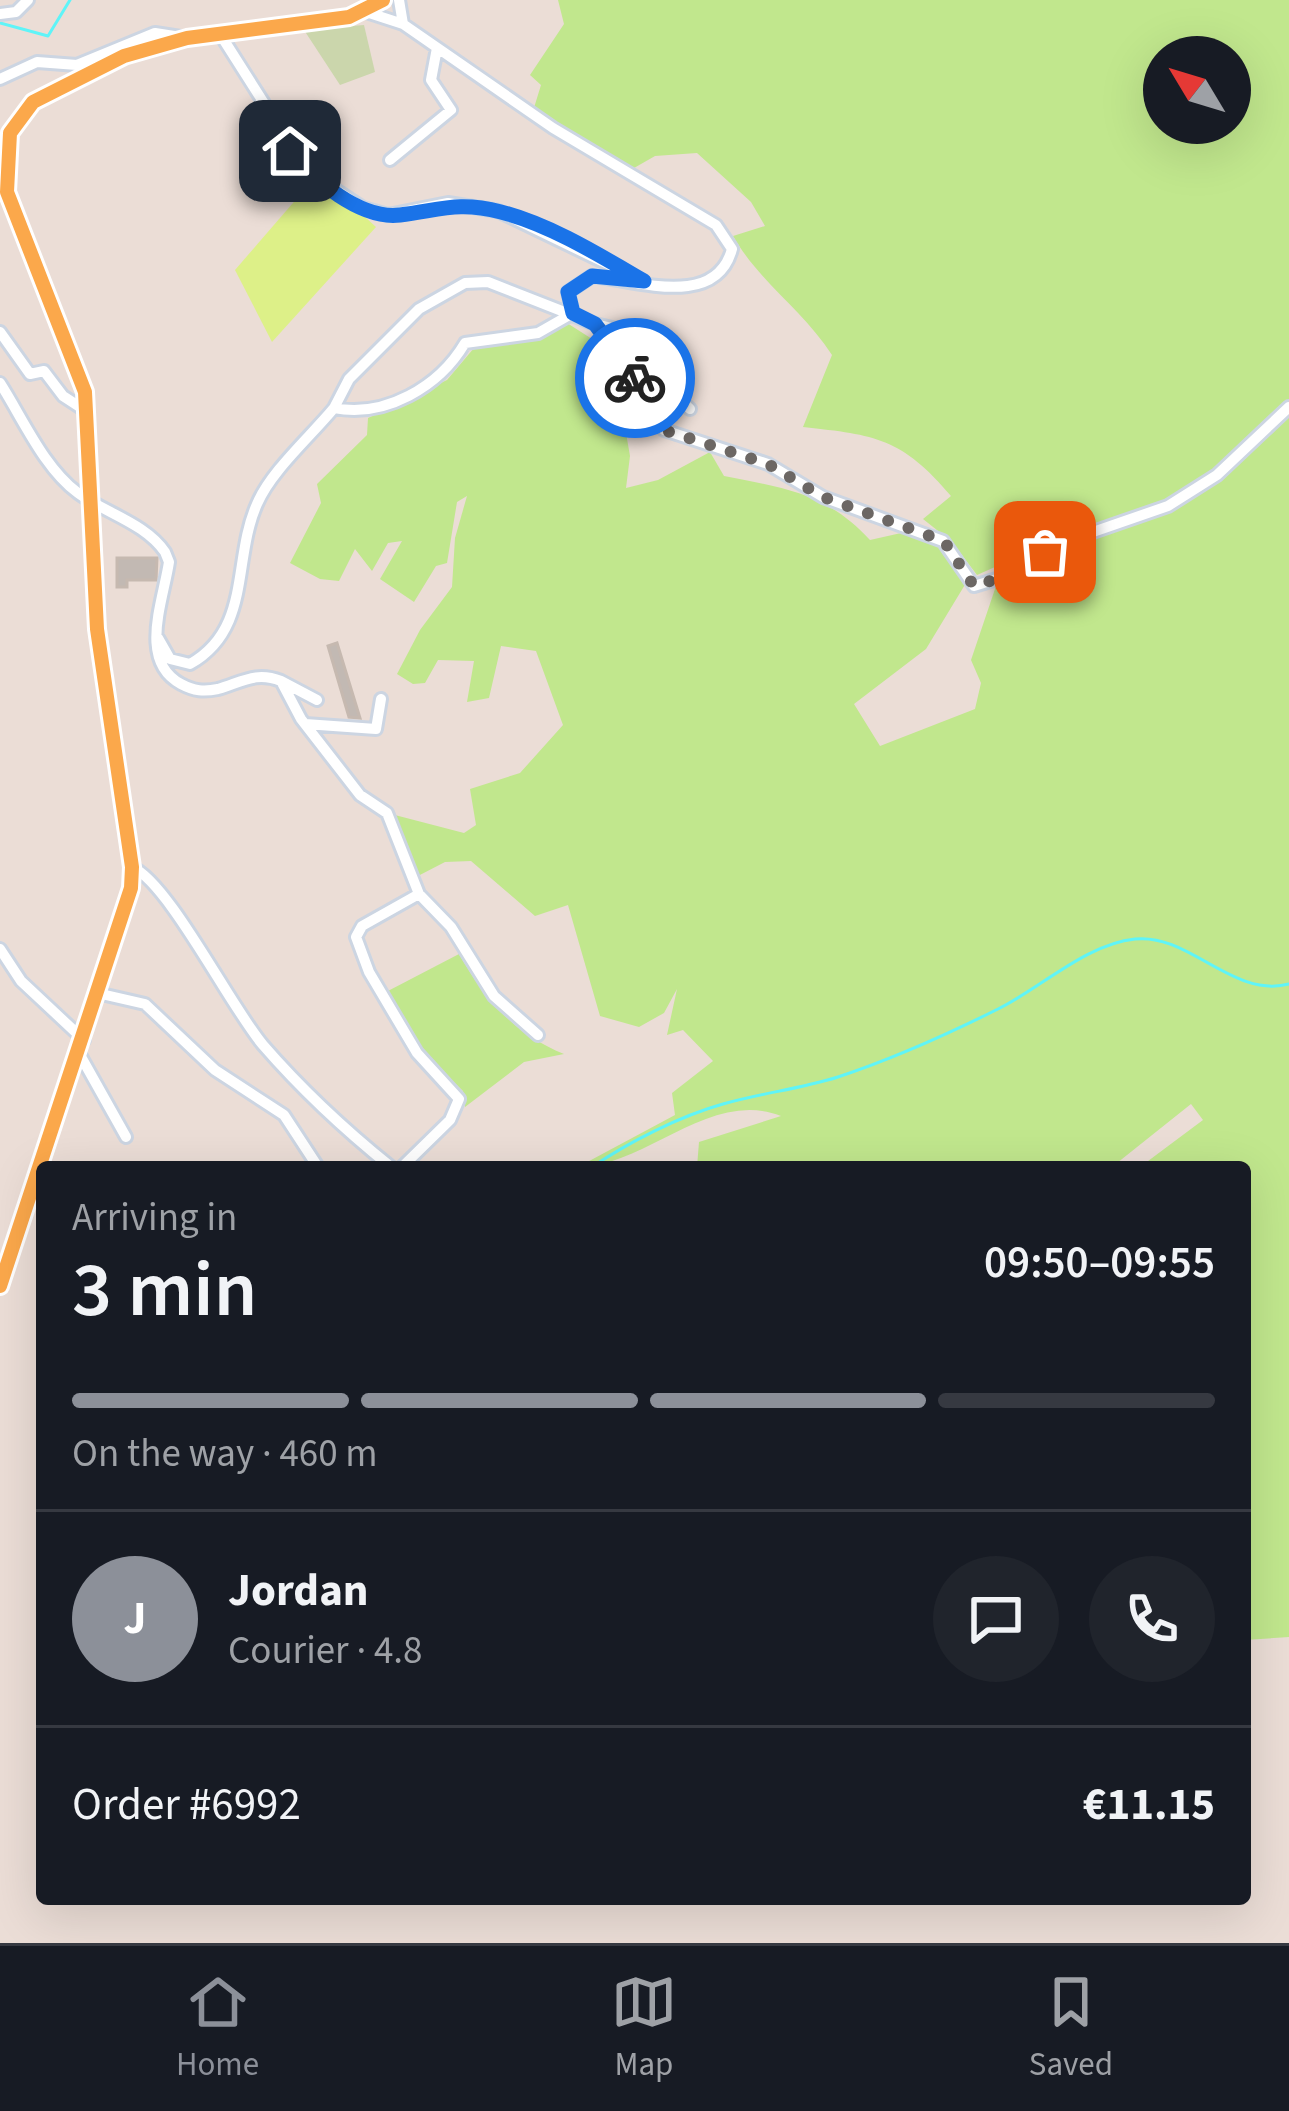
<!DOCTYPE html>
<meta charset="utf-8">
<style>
:root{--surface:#171b24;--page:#20242c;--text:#f1f3f6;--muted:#9ea1a6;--line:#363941;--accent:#8c9099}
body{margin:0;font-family:"Source Sans 3",sans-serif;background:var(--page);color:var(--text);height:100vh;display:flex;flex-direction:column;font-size:45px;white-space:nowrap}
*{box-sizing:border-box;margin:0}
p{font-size:39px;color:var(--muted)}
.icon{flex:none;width:66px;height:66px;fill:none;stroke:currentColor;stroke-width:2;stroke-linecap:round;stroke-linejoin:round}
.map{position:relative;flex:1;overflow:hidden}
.side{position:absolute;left:36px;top:1161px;width:1215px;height:744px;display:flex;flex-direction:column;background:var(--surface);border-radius:12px;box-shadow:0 12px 48px #0002}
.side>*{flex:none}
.needle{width:78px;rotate:308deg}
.tools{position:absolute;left:1143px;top:36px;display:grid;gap:24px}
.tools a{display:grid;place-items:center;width:108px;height:108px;border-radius:50%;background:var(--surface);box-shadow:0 12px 48px #0002;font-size:60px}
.pin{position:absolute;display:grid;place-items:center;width:102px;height:102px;color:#fff;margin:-51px;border-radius:24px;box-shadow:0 6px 18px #0006}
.courier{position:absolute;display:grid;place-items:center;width:120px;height:120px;margin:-60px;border:9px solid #1a73e8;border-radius:50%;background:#fff;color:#222;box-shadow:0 3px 15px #0007}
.summary em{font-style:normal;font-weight:600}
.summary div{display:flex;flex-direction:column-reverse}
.summary{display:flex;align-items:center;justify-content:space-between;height:204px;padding:0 36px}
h1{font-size:78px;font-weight:600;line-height:90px}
.bar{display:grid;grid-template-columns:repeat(4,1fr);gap:18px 12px;align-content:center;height:144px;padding:0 36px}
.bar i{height:15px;border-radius:9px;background:var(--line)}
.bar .active{background:var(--accent)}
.bar p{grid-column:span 4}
.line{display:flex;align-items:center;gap:30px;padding:0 36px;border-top:3px solid var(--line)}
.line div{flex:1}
.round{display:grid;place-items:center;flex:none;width:126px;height:126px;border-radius:63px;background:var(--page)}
.tab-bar{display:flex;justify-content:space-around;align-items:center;height:168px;border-top:3px solid var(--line);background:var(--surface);font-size:33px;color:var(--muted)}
.tab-bar a{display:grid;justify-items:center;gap:6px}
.tab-bar .active{color:var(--accent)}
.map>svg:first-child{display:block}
.green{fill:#c1e78d;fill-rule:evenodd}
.cemetery{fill:#cbd6ac}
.pitch{fill:#ddf088}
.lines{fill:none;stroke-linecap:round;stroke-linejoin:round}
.stream{stroke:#5ff4f8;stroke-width:3}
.building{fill:#c2b9b3;stroke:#c6b9b0;stroke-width:3}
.minor-casing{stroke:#ccd5e2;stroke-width:16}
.major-casing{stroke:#fff;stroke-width:20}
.minor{stroke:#fff;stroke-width:10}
.major{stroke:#fba84b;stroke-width:14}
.done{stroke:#6c6764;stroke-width:12;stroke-dasharray:0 21.6}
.route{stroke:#1a73e8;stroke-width:15}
</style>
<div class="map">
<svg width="1289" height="1943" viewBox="0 0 1289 1943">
<rect width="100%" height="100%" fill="#ebddd6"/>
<!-- green -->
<path class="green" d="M 558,0 L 1289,0 L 1289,1637 L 1245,1640 L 1245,1167 L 1140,1167 L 1203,1120 L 1191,1104 L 1112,1167 L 697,1167 L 699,1142 L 781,1116 C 710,1088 646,1167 578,1167 L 675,1115 L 672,1093 L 713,1061 L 683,1030 L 667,1035 L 677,989 L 664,1013 L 639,1027 L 600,1016 L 568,905 L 535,916 L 471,861 L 445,862 L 416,877 L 391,814 L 464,833 L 476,825 L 470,789 L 520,773 L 563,725 L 536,651 L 501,646 L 489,698 L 467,702 L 474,661 L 438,660 L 425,683 L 413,684 L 397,674 L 420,630 L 452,587 L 455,538 L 467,496 L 457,502 L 447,563 L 436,566 L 414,602 L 380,579 L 402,541 L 388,543 L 372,571 L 355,549 L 339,581 L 320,579 L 290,563 L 321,503 L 317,484 L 367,435 L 368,418 L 447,380 L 474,348 L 532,339 L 567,323 L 614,353 L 642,400 L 622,410 L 630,456 L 626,488 L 658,480 L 710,452 L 724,476 C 784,488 827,493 870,540 L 910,531 L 940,548 L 966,583 L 926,649 L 854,704 L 880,746 L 975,709 L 981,683 L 971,660 L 996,586 L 1047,561 L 1049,543 L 977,575 L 952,542 L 923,519 L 951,496 C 902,438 876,435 803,427 L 832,355 C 803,310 760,283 733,236 L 765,226 L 751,202 L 697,153 L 655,156 L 634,168 L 533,111 L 541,85 L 530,75 L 564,24 ZM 1164,57 L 1230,57 L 1230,123 L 1164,123 Z
M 459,954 C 486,1000 513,1033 564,1054 L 524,1062 L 465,1107 L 463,1091 L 419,1049 L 386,992 Z"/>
<!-- cemetery -->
<path class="cemetery" d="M 364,25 L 375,72 L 340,85 L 304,30 Z"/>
<!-- pitch -->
<path class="pitch" d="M 318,174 L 376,227 L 272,342 L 235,270 Z"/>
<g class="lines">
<!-- stream -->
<path class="stream" d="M 0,23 L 48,36 L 70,0
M 592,1167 C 629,1142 680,1116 723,1104 C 761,1093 800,1089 838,1077 C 892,1059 948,1034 998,1009 C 1041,988 1086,944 1135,939 C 1189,933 1233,999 1289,984"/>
</g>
<!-- building -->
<path class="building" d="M 117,558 L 157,558 L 156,580 L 127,580 L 127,587 L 117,587 Z
M 337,643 L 360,718 L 349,717 L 328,646 Z"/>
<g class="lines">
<defs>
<path id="minor" d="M 399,0 L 403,24 L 553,128 L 716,225 L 732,249 C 716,309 638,281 592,276 L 568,292 L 573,313
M 363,11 L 403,24
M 0,14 L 16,12 L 28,0
M 220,34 L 307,171 L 363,208 L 388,215 L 448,203 L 498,211 L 639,279
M 0,79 L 37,62 L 77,65 L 155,33 L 187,38
M 390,160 L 451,110 L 431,80 L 437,48
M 595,324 L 621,330 L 656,377 L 690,409
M 0,332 L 30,374 L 44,371 L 63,396 L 86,411
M 0,383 C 23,419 44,468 78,493 C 105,513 145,523 165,552 L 169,562 C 163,602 138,661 181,684 C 194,691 204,692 218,689 C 242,682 256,671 281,681 L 301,719 L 360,795 L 387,813 L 419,894 L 362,926 L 356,937 L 369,972 L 417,1053 L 459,1099 L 450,1120 L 402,1167
M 334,408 L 349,379 L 419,309 L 465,283 L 488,282 L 595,324 L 626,362 L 664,430 L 768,464 L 823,497 L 943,541 L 974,586 L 1000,578 L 1067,541 L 1168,506 L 1217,475 L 1289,407
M 158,638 L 170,659 L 190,664 C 252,629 232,560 257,504 C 271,471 310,437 334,408 C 385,418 439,387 465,343 L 538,333 L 573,313
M 281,681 L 317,700
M 305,724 L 376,729 L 381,699
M 132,867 C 169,883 230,1006 263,1045 C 302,1090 345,1130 391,1167
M 419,894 L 451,927 L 494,996 L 538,1035
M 0,949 L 21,981 L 84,1040
M 97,993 L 145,1004 L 215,1070 L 284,1115 L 318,1167
M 80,1055 L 126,1137"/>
<path id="major" d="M 0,1286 L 131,888 L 132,867 L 97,629 L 85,392 L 7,192 L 10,133 L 33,102 L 124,56 L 187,38 L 349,17 L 383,0"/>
</defs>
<!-- minor casing -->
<use href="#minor" class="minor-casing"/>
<!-- major casing -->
<use href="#major" class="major-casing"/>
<!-- minor -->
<use href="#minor" class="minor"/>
<!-- major -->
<use href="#major" class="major"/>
</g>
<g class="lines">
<!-- done -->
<path class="done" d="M 635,378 L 664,430 L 768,464 L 823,497 L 944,541 L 974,586 L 1000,578 L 1045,552"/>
<!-- route -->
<path class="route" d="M 290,151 C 313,179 360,220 400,215 C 441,210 458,201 501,212 C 549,224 601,256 644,281 L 592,276 L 568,292 L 573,313 L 595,324 L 635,378"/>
</g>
</svg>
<div class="tools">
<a><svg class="needle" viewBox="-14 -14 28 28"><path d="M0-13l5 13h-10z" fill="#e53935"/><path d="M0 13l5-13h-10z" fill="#9ea1a6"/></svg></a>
</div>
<div class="pin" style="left:1045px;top:552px;background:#ea580c"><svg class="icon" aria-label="bag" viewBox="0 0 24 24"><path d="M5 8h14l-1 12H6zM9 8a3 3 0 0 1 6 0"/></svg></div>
<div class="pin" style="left:290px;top:151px;background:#1f2937"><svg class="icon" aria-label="home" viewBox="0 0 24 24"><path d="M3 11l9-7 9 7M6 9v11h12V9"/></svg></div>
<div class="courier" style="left:635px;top:378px"><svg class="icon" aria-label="bike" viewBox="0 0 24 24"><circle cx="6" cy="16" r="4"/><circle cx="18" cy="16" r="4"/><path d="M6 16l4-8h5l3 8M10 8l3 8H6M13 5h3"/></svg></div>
<section class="side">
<div class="summary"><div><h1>3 min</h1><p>Arriving in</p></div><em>09:50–09:55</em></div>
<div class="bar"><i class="active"></i><i class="active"></i><i class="active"></i><i></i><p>On the way · 460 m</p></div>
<div class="line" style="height:216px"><b class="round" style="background:var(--accent);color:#fff">J</b><div><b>Jordan</b><p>Courier · 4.8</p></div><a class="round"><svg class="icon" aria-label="chat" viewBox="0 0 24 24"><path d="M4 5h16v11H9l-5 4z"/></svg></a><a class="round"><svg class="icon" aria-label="phone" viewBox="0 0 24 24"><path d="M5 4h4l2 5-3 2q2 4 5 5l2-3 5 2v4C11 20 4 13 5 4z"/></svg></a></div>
<div class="line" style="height:156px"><div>Order #6992</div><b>€11.15</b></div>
</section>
</div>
<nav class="tab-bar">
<a class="active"><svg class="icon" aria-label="home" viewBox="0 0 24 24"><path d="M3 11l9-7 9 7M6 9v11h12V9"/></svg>Home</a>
<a><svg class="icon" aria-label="map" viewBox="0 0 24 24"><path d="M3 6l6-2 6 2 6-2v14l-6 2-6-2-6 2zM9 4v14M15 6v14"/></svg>Map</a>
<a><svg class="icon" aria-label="saved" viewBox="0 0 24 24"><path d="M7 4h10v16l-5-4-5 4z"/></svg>Saved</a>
</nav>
